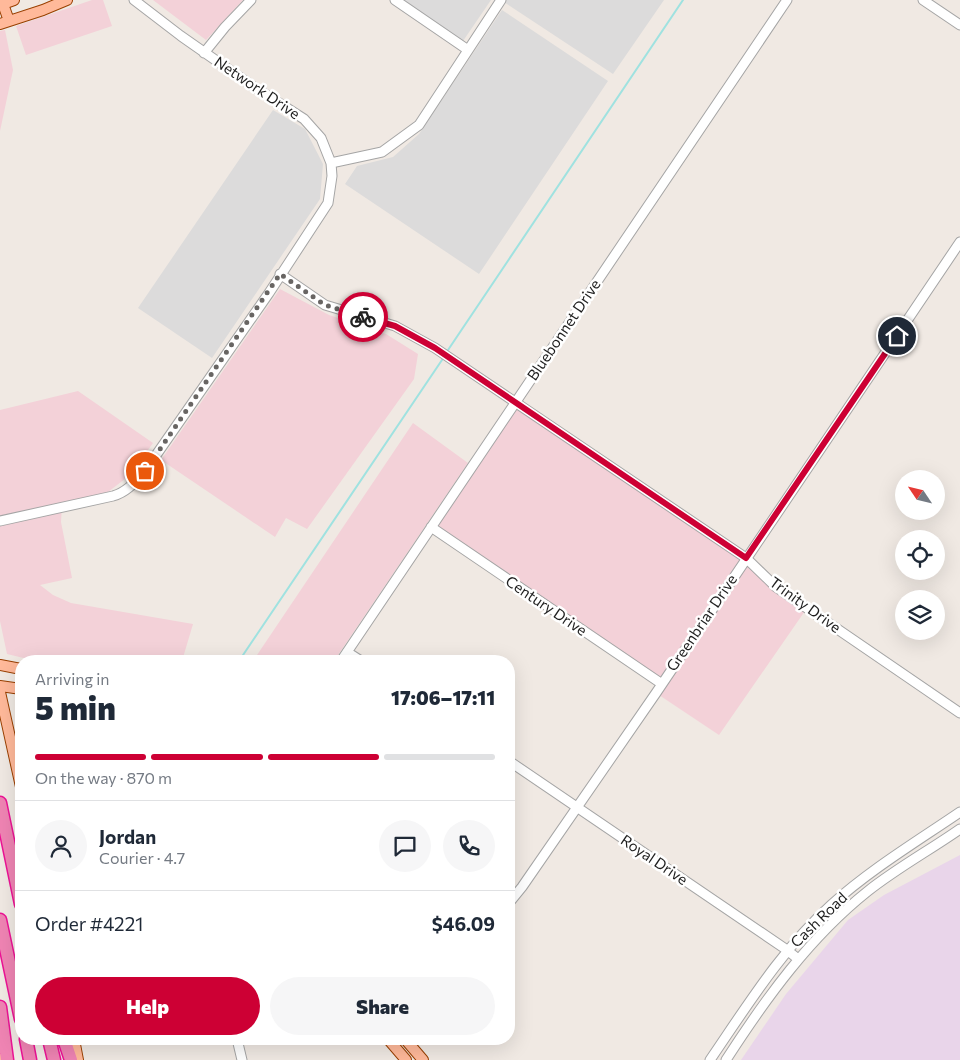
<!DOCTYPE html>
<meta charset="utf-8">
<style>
:root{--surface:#fff;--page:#f6f6f7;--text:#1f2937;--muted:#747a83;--line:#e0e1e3;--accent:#cd0034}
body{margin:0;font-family:Commissioner,sans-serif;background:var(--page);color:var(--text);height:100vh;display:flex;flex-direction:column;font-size:19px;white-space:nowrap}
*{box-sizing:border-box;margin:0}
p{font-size:16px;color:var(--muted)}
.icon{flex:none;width:28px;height:28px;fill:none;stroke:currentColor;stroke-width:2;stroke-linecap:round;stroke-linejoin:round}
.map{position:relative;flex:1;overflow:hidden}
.details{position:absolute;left:15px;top:655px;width:500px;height:390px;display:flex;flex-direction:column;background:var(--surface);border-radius:20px;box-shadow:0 5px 20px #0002}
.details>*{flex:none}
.needle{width:32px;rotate:305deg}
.controls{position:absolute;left:895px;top:470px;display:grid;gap:10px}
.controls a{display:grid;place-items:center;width:50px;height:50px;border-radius:50%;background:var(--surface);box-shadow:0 5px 20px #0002;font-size:25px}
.pin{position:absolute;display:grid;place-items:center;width:42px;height:42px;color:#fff;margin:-21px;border:2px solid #fff;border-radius:50%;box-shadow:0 1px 5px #0007}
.courier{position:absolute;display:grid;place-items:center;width:50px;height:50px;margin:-25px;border:4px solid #cd0034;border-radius:50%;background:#fff;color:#222;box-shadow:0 1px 6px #0007}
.summary em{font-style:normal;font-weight:800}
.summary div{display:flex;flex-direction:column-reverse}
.summary{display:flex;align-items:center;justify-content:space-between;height:85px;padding:0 20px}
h1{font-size:32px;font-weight:800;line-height:38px}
.bar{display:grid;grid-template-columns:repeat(4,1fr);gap:8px 5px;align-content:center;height:60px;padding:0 20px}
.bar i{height:6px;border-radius:4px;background:var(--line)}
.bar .active{background:var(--accent)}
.bar p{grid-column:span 4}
.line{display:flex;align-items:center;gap:12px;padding:0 20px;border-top:1px solid var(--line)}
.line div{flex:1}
.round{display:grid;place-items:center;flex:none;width:52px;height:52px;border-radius:26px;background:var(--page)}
.primary-button{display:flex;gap:10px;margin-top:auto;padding:10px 20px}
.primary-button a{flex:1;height:58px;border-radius:30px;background:var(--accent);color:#fff;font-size:20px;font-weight:800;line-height:58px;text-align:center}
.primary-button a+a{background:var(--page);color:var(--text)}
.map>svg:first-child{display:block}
.residential{fill:#dcdbdb}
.commercial{fill:#f3d1d8}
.industrial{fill:#e9d5ea}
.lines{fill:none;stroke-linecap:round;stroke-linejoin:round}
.stream{stroke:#9fe2e0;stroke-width:2}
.minor-casing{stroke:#a5a5a5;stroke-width:11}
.major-casing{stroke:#993f00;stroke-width:12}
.highway-casing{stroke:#ec1395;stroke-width:15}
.minor{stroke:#fff;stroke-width:9}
.major{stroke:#ffb99a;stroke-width:10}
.highway{stroke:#ef84b3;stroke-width:12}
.done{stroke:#686563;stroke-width:5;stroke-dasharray:0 9}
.route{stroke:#cd0034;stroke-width:6}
.labels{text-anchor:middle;stroke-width:5;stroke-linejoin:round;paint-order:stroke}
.street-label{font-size:15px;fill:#1e1e1e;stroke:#fff}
</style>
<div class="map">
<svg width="960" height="1060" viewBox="0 0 960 1060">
<rect width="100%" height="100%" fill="#f0e9e3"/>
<!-- residential -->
<path class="residential" d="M 404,0 L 491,0 L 463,41 Z
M 501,0 L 664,0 L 613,74 Z
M 502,10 L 608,81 L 479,274 L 345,184 L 357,166 L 393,157 L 419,134 Z
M 273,110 L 305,129 L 323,164 L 320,199 L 212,358 L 138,308 Z"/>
<!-- commercial -->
<path class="commercial" d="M 92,0 L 103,0 L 112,26 L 26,55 L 16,26 Z
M 153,0 L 243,0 L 206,40 Z
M 5,30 L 13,70 L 0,131 L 0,31 Z
M 280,289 L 329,315 L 386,334 L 418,354 L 414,379 L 307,529 L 286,518 L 275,537 L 161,460 Z
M 78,391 L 153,443 L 130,475 L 108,492 L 62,505 L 61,522 L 72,578 L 40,585 L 53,595 L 71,603 L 193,624 L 182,661 L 36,661 L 7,654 L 0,621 L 0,410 Z
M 516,402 L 746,558 L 807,608 L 719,735 L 656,693 L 662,684 L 431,527 Z
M 413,423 L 468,463 L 334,661 L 253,661 Z"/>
<!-- industrial -->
<path class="industrial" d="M 960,855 L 960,1060 L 741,1060 L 786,994 L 848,920 L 884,895 Z"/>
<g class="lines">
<!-- stream -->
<path class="stream" d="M 446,353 L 683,0
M 239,661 L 444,357"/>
<defs>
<path id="minor" d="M 395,0 L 468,50
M 923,0 L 960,25
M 204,53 L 225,27 L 251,0
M 331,163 L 382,152 L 419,125 L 501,0
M 280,274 L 325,305 L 395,326 L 435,348 L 746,558 L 776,587 L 960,713
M 0,521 L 113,496 C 127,492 135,482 145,471 L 269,293 L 328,203 L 332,176 L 331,163 L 321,138 L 304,119 L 251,85 L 181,36 L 134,0
M 431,527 L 662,684
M 347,652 L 361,661
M 341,661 L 787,0
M 509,761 L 787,950 L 798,959
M 509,903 L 522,887 L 656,693 L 960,242
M 237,1039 L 242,1060
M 710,1060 C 747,1006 782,949 831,905 C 871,869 916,842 960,812
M 726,1060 C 766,998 810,937 868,891 C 897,868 930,850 960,829"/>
<path id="major" d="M 3,4 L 9,21
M 0,5 L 14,0
M 0,24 L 43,10 L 67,0
M 0,665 L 21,669
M 0,686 L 21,689
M 0,692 L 21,787
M 74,1039 L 78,1060
M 388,1039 L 406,1060
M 405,1039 L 423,1060
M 0,1059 L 0,1060"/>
<path id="highway" d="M 0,803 L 21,904
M 0,920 L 21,1019
M 0,1007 L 7,1060
M 26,1039 L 30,1060
M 49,1039 L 54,1060
M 64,1039 L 71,1060"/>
</defs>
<!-- minor casing -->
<use href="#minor" class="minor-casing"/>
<!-- major casing -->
<use href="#major" class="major-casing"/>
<!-- highway casing -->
<use href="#highway" class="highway-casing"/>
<!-- minor -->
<use href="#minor" class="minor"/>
<!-- major -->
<use href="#major" class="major"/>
<!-- highway -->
<use href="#highway" class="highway"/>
</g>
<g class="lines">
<!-- done -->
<path class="done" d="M 145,471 L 280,274 L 325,305 L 363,317"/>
<!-- route -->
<path class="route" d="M 363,317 L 395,326 L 435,348 L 746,558 L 897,336"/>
</g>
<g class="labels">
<!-- street labels -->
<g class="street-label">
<text transform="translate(257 88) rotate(34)" y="5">Network Drive</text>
<text transform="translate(564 330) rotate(-56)" y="5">Bluebonnet Drive</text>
<text transform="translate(805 605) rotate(36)" y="5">Trinity Drive</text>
<text transform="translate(546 606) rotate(34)" y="5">Century Drive</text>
<text transform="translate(702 623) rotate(-56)" y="5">Greenbriar Drive</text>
<text transform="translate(654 860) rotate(34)" y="5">Royal Drive</text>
<text transform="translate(819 920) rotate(-44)" y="5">Cash Road</text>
</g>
</g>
</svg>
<div class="controls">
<a><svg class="needle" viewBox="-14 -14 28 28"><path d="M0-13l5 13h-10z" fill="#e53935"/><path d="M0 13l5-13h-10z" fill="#747a83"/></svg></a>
<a><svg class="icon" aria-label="locate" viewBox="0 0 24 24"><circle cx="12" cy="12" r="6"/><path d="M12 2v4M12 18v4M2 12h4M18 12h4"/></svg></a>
<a><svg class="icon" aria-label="layers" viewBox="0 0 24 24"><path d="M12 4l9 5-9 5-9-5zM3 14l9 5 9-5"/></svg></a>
</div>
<div class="pin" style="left:145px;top:471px;background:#ea580c"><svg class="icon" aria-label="bag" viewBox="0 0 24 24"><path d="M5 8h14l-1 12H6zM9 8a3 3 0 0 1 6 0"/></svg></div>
<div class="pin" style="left:897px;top:336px;background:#1f2937"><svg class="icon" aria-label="home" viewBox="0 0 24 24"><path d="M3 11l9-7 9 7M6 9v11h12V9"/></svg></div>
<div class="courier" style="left:363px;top:317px"><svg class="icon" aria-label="bike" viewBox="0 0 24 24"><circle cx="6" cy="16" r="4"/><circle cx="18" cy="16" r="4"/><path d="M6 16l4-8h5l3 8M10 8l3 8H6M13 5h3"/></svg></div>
<section class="details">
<div class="summary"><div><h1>5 min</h1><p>Arriving in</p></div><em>17:06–17:11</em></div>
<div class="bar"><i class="active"></i><i class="active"></i><i class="active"></i><i></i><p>On the way · 870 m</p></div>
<div class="line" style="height:90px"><a class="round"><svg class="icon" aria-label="person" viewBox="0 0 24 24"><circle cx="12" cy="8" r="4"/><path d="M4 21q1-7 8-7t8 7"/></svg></a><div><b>Jordan</b><p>Courier · 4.7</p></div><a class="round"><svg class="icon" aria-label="chat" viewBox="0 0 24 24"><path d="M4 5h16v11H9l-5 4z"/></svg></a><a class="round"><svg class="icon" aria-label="phone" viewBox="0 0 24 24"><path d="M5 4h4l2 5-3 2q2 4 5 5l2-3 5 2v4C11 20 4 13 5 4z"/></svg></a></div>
<div class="line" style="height:65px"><div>Order #4221</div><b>$46.09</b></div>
<div class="primary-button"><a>Help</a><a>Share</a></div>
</section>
</div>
